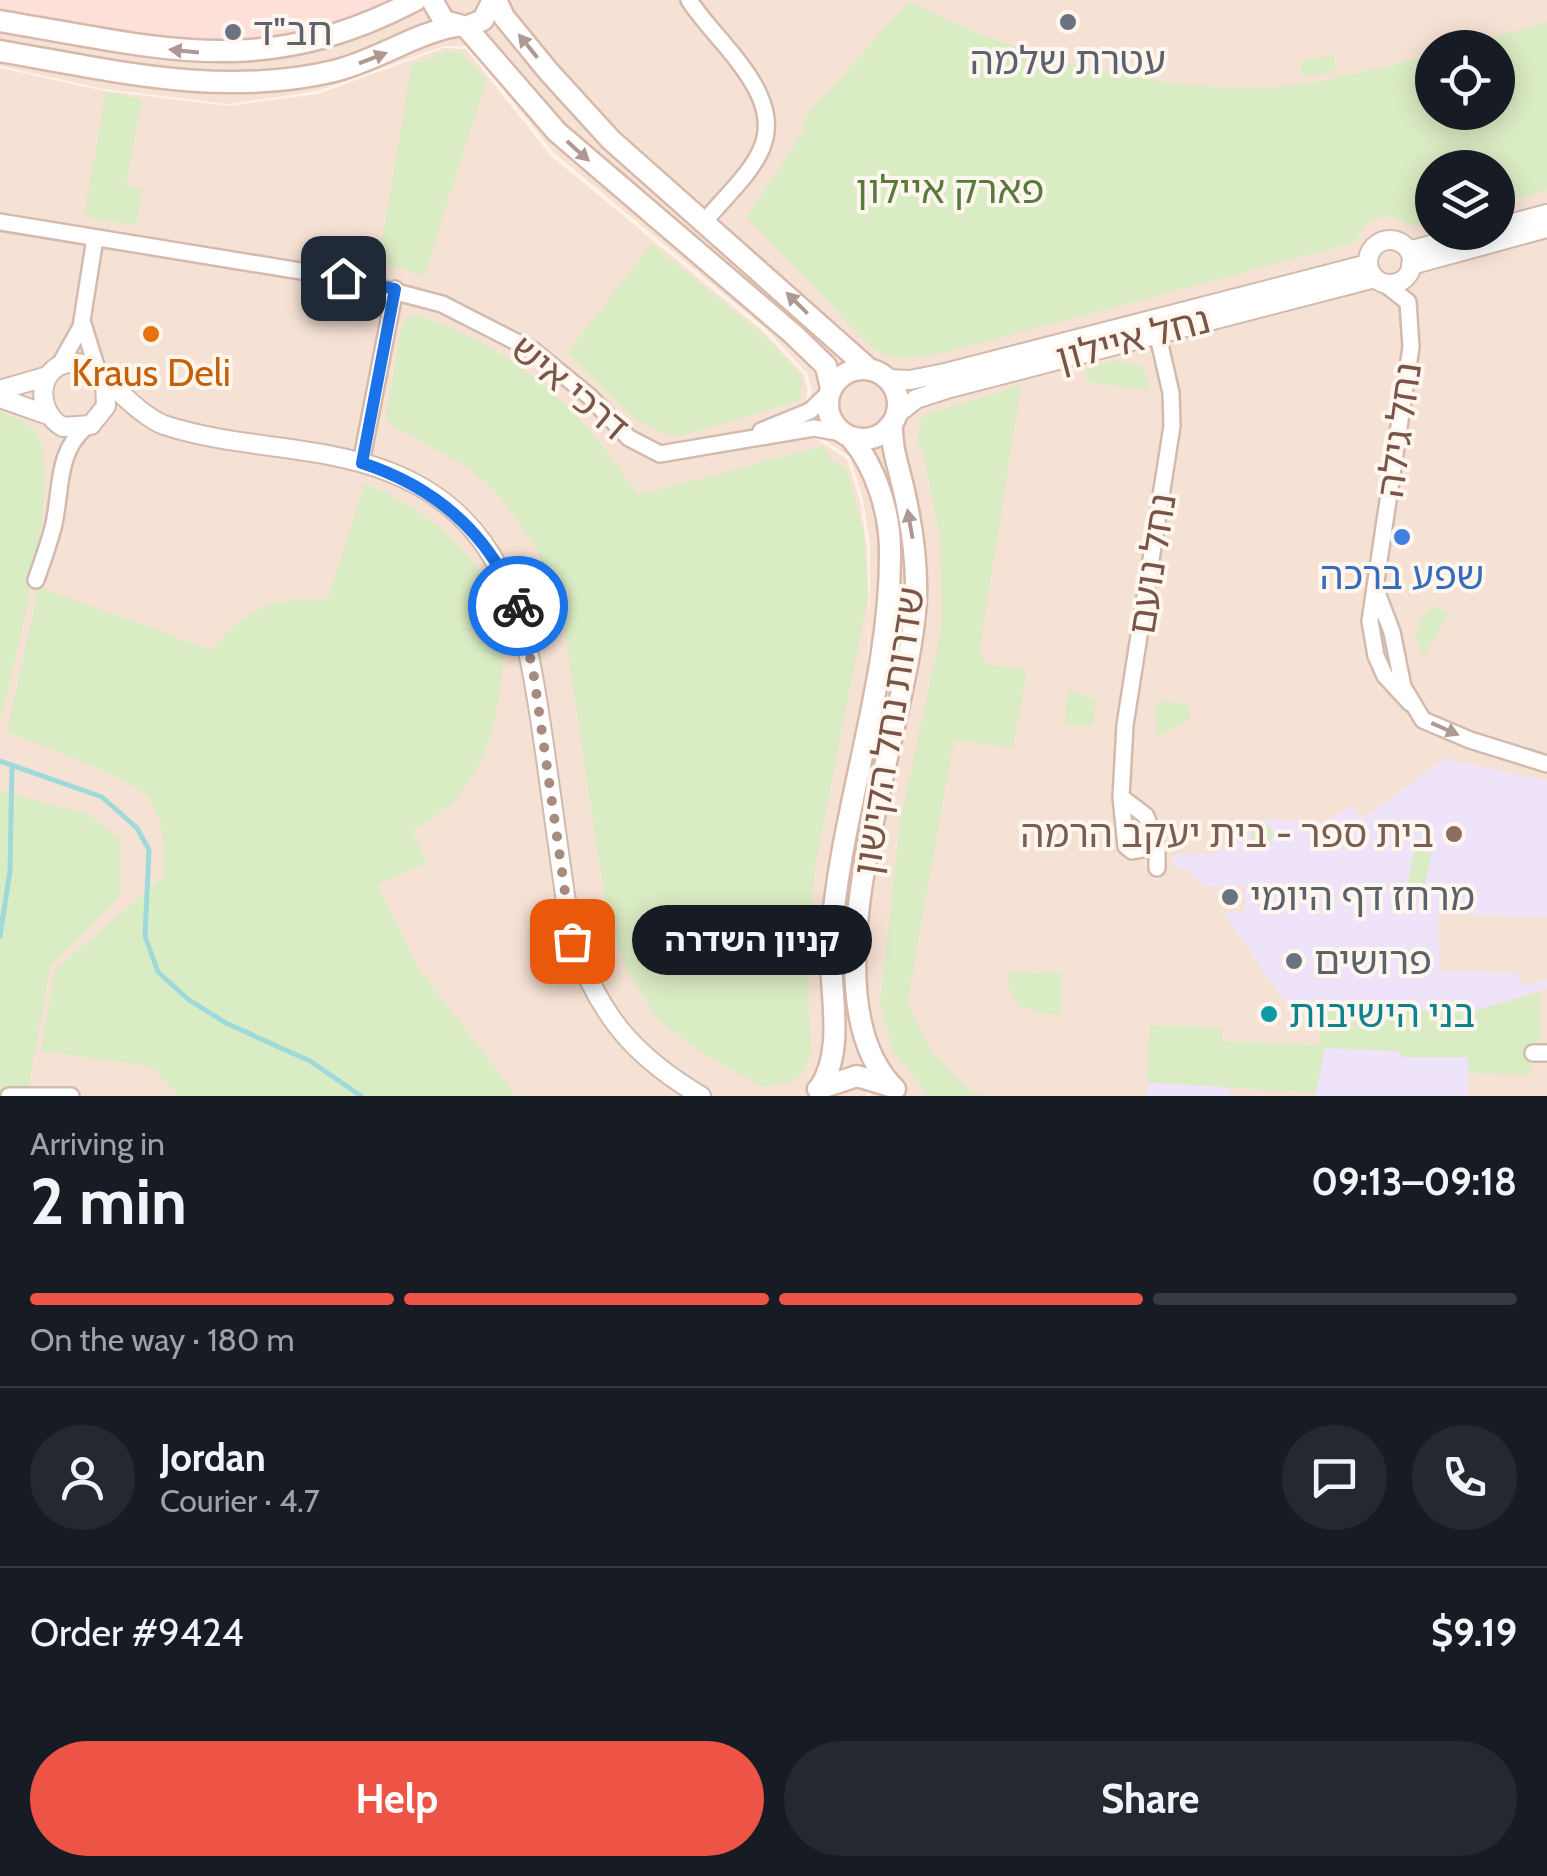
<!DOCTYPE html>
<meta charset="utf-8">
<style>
:root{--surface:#171b24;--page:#242831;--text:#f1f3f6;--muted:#9ea1a6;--line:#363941;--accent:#ed5446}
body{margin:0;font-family:Cabin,"Noto Sans Hebrew",sans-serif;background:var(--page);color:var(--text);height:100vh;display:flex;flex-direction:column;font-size:38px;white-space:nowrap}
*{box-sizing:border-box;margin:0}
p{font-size:32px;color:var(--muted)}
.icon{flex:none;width:55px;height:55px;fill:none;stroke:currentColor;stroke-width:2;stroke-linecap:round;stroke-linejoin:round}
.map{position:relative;height:1096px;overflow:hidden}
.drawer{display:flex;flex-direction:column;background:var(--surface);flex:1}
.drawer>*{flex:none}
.buttons{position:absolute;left:1415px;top:30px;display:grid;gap:20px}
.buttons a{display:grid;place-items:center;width:100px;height:100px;border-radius:50%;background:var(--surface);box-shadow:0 5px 25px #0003;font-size:50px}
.pin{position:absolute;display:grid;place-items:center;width:85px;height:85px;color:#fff;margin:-42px;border-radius:20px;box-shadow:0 5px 15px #0006}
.courier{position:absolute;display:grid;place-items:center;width:100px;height:100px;margin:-50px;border:8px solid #1a73e8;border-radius:50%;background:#fff;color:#222;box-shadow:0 2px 12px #0007}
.bubble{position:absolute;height:70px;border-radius:35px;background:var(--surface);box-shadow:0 5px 25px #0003;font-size:32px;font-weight:700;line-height:70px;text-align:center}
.overview em{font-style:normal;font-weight:700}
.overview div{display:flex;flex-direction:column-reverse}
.overview{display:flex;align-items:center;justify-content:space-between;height:170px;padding:0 30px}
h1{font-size:65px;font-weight:700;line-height:75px}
.bar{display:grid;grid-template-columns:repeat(4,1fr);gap:15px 10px;align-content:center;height:120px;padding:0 30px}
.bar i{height:12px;border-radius:8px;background:var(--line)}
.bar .current{background:var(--accent)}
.bar p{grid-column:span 4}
.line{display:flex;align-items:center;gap:25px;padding:0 30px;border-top:2px solid var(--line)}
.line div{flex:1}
.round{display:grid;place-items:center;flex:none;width:105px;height:105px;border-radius:52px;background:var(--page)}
.button{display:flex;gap:20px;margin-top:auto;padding:20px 30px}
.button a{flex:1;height:115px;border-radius:60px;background:var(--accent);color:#fff;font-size:40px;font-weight:700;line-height:115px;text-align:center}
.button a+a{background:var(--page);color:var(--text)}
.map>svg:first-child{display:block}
.residential{fill:#f6e2d5;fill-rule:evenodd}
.commercial{fill:#fee0da}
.education{fill:#efe3fa}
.green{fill:#daecc4}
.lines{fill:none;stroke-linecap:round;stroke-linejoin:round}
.stream{stroke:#9fdadb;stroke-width:5}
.minor-casing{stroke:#d3baae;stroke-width:20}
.tertiary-casing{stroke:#d3baae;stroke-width:22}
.secondary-casing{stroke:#d6b9ab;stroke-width:25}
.minor{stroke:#fff;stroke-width:15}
.tertiary{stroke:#fff;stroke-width:18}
.secondary{stroke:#fff;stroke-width:20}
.oneway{fill:#af9892}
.done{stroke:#a88b80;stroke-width:10;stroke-dasharray:0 18}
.route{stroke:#1a73e8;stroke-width:12}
.worship-dot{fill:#6b7280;stroke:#fff6ee;stroke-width:4}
.food-dot{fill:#e8710a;stroke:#fff6ee;stroke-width:4}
.shop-dot{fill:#3f7fe0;stroke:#fff6ee;stroke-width:4}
.education-dot{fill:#8d6e63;stroke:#fff6ee;stroke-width:4}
.culture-dot{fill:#0f9aa8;stroke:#fff6ee;stroke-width:4}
.labels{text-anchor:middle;stroke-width:8;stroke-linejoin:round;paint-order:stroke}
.worship-label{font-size:38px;fill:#5b616d;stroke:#fff6ee;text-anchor:start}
.park-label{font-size:38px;fill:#587a3d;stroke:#fff6ee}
.street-label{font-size:38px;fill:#795449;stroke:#fff6ee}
.food-label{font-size:38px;fill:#c56008;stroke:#fff6ee}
.shop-label{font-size:38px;fill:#366cbe;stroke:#fff6ee}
.education-label{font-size:38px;fill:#785e54;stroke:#fff6ee;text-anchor:end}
.culture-label{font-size:38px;fill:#0d838f;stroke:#fff6ee;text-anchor:start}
</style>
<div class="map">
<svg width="1547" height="1096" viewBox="0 0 1547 1096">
<rect width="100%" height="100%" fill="#fef2e7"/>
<!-- residential -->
<path class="residential" d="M 0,0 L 1547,0 L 1547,1096 L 871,1096 L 847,971 L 868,751 L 870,547 L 863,499 L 850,457 L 814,433 L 807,411 L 812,391 L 807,373 L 766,329 L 554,153 L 468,46 L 444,46 L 317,91 L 228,104 L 104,89 L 0,66 ZM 1432,48 L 1498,48 L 1498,112 L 1432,112 ZM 1432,168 L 1498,168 L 1498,232 L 1432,232 Z
M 444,48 L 466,49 L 551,156 L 764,332 L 804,375 L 808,391 L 804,411 L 810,435 L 847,459 L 860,500 L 867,548 L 869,618 L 865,750 L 843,971 L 867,1096 L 0,1096 L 0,68 L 104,91 L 228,106 L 318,94 Z"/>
<!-- commercial -->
<path class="commercial" d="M 0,0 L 398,0 L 325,31 L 243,44 L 168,40 L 0,12 Z"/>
<!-- education -->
<path class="education" d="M 1444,759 L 1547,781 L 1547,917 L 1438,914 L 1440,971 L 1517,973 L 1521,985 L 1547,980 L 1547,988 L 1469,1013 L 1289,1008 L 1224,913 L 1245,911 L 1245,885 L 1205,887 L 1188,870 L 1173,865 L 1174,855 L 1215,854 L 1252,820 L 1328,820 L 1351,806 L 1363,818 Z
M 1324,1048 L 1398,1051 L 1403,1057 L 1468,1057 L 1468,1096 L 1315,1096 Z
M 1147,1082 L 1230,1088 L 1230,1096 L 1146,1096 Z"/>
<!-- green -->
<path class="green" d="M 909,1 C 1010,54 1123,84 1238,88 C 1294,91 1378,69 1432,54 L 1432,112 L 1498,112 L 1498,48 L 1456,47 L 1547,22 L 1547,190 L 1498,204 L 1498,168 L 1432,168 L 1432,221 L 1409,226 C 1389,209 1364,216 1356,242 L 1345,245 L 944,353 C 918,357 893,364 870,346 L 747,217 L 804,131 L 803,120 Z
M 445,51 L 461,53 L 487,80 L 424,275 L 378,263 L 412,65 Z
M 1334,55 L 1335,72 L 1302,77 L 1301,61 Z
M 106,92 L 142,99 L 126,185 L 142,189 L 136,226 L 84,216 Z
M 651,244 L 761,333 L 802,376 L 801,400 L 682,436 C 636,435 599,381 567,353 Z
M 418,315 C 517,349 582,410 638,495 L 823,446 L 832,460 L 846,468 L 863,528 L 868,595 L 815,867 L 807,955 L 811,1056 L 796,1080 L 764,1088 L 699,1051 L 670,1029 L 655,1015 L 625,967 L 606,906 L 565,632 L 536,547 L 501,498 L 472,470 L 389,423 L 386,414 L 401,330 L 404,320 Z
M 1118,360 L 1143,367 L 1150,390 L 1088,382 L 1084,370 Z
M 1021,385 L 980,648 L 985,664 L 1027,669 L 1013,748 L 954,740 L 907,1003 L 931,1051 L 965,1087 L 984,1096 L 928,1096 L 893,1051 L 880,1004 L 900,824 L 942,626 L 941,543 L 923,451 L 917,443 L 922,416 Z
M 0,411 C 10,415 26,422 34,430 C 68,467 12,671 0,723 Z
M 364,484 C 424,505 498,565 504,634 C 506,653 501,676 499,695 C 494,730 483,766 460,794 C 447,810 429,820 412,831 L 427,863 L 377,884 L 419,969 L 516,1096 L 179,1096 L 151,1067 L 41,1051 L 55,970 L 165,875 C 163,850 165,821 149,799 C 134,778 36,744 7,732 L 39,587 L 211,650 C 246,609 274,596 328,600 Z
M 1435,605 L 1449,615 L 1423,657 L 1415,637 L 1423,617 Z
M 1069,691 L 1096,699 L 1093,723 L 1088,727 L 1064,725 Z
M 1167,701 L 1189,706 L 1190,720 L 1156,737 L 1156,705 Z
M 0,791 L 88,814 L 120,840 L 120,896 L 50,967 L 27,1096 L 0,1096 Z
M1251 834a11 11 0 1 1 22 0a11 11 0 1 1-22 0Z
M 1415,849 L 1432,853 L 1423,892 L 1406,889 Z
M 1009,972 L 1061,973 L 1061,1015 L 1035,1014 L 1032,1008 L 1019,1007 L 1008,985 Z
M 1540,992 L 1541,1042 L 1532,1043 L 1531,1075 L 1468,1073 L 1468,1057 L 1402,1057 L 1398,1051 L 1325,1048 L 1316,1093 L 1147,1082 L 1150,1025 L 1222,1027 L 1222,1041 L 1320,1045 L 1318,1008 L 1469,1012 Z"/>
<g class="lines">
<!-- stream -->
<path class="stream" d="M 0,761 L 102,797 L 137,828 L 149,850 L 145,936 L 158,972 L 189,1000 L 226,1023 L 310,1061 L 361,1096
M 0,936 L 10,871 L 12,765"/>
<defs>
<path id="minor" d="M 689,0 C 716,43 790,97 759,154 C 746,179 723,199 705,221
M 0,222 L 343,278 L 442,304 L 534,351 L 590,397 L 629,438 L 660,454 L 814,428 L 842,433
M 1385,284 L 1408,302 L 1411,347 L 1370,621 L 1376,656 L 1385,676 L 1410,703
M 83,324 L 98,372
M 59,366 L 81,327 L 95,238
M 761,431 L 810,411 L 829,393
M 361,463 L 395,289
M 36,580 C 42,563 48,546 53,528 C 62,492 55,452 87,426
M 1376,590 L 1392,632 L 1403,687 L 1423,720 L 1470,740 L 1547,764
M 1121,797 L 1146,816 L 1157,846 L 1132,851 L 1126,846 L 1121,797 L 1125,725 L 1172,426 L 1171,393 L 1155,323
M 1157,846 L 1157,868
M 1533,1053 L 1547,1053
M 9,1096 L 71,1096"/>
<path id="tertiary" d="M 1498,227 L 1547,214
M1368 262a22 22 0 1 1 44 0a22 22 0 1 1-44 0Z
M 1409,251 L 1478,232
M 1411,265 L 1547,228
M 887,379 L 910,380 L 945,373 L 1368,264
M 105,382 L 106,406 L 91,425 L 63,427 C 33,411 37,360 77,363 C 98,364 133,413 164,425 C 237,449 316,444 387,471 C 514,519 528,636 545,752 C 554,815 562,878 572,941 C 601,1016 632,1055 701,1096
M 0,390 L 48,376
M 0,398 L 48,415
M 897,414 L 916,399 L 950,388 L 1375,278"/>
<path id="secondary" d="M 432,0 L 444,21 L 466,27 L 483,20 L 493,0
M 496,0 L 504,17 L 549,72 L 611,140 L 869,369
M 0,21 C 162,48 262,81 416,0
M 466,27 L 557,132 L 793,334 L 826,366 L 831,388
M 0,51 C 111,70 222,98 334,71 C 376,61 413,34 456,26
M828 404a35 35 0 1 1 70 0a35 35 0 1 1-70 0Z
M 892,424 C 891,448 899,468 904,491 C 912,526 917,561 916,597 C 912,721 796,992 895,1089
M 818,1089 L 857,1076 L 890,1086
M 819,1089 C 847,1048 828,987 831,940 C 840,809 891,683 890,551 C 890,513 876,467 851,438"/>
</defs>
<!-- minor casing -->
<use href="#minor" class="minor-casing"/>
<!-- tertiary casing -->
<use href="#tertiary" class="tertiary-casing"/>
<!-- secondary casing -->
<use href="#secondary" class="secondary-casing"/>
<!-- minor -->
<use href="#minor" class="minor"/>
<!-- tertiary -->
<use href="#tertiary" class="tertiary"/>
<!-- secondary -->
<use href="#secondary" class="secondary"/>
</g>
<!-- one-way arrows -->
<defs><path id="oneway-solid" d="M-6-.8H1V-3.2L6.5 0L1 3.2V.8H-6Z" transform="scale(2.5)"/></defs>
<g class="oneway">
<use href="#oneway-solid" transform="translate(528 46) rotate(-129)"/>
<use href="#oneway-solid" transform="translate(184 51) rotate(-174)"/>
<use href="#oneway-solid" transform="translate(373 58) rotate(-21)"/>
<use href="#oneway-solid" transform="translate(578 151) rotate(42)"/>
<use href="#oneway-solid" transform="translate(797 303) rotate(-135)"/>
<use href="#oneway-solid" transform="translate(910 524) rotate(-100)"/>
<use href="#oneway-solid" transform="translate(1445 729) rotate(24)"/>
</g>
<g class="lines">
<!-- done -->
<path class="done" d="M 518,606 L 533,670 L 572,941"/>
<!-- route -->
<path class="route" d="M 343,278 L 395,289 L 362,463 C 435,487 489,533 518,606"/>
</g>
<!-- markers -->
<g class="worship-dot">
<circle cx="1068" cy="22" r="10"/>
<circle cx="233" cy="32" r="10"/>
<circle cx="1230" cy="897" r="10"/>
<circle cx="1294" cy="961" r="10"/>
</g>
<circle class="food-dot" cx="151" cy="334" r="10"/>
<circle class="shop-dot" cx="1402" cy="537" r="10"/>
<circle class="education-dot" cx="1454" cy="834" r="10"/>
<circle class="culture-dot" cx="1269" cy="1014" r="10"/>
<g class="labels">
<!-- worship labels -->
<g class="worship-label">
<text x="253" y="45">חב"ד</text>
<text x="1068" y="74" text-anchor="middle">עטרת שלמה</text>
<text x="1250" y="910">מרחז דף היומי</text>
<text x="1314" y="974">פרושים</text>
</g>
<!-- park labels -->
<g class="park-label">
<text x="950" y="203">פארק איילון</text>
</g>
<!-- street labels -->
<g class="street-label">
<text transform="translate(1133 339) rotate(-15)" y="13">נחל איילון</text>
<text transform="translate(570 388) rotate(40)" y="13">דרכי איש</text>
<text transform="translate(1399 430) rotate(-82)" y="13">נחל גילה</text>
<text transform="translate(1152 564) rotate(-81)" y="13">נחל נועם</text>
<text transform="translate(889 731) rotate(-81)" y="13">שדרות נחל הקישון</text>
</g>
<!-- food labels -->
<g class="food-label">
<text x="151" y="386">Kraus Deli</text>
</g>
<!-- shop labels -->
<g class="shop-label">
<text x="1402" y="589">שפע ברכה</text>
</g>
<!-- education labels -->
<g class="education-label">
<text x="1434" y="847">בית ספר - בית יעקב הרמה</text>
</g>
<!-- culture labels -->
<g class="culture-label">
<text x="1289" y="1027">בני הישיבות</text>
</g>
</g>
</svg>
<div class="buttons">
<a><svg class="icon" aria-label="locate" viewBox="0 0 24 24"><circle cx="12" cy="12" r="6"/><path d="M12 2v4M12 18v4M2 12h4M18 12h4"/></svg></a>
<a><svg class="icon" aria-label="layers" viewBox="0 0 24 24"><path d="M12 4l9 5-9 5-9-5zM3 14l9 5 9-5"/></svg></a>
</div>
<div class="pin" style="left:572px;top:941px;background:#ea580c"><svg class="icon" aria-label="bag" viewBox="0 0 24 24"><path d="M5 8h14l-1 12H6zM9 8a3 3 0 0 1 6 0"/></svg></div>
<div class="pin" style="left:343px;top:278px;background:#1f2937"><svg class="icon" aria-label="home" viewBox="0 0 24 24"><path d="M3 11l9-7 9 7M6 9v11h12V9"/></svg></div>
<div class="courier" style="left:518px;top:606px"><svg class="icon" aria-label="bike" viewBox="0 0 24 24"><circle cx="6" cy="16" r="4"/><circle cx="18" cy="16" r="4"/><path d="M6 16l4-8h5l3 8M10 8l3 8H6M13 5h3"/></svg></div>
<div class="bubble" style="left:632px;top:905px;width:240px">קניון השדרה</div>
</div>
<section class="drawer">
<div class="overview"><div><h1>2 min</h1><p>Arriving in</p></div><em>09:13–09:18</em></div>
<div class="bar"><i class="current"></i><i class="current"></i><i class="current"></i><i></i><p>On the way · 180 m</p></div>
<div class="line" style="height:180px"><a class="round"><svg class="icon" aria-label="person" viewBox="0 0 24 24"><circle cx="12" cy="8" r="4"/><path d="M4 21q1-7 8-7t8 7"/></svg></a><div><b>Jordan</b><p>Courier · 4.7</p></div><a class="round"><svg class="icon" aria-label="chat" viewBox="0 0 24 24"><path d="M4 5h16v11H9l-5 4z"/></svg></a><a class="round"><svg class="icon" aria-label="phone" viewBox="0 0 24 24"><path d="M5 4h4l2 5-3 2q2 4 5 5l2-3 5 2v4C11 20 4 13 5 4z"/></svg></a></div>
<div class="line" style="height:130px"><div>Order #9424</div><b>$9.19</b></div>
<div class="button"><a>Help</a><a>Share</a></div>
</section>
